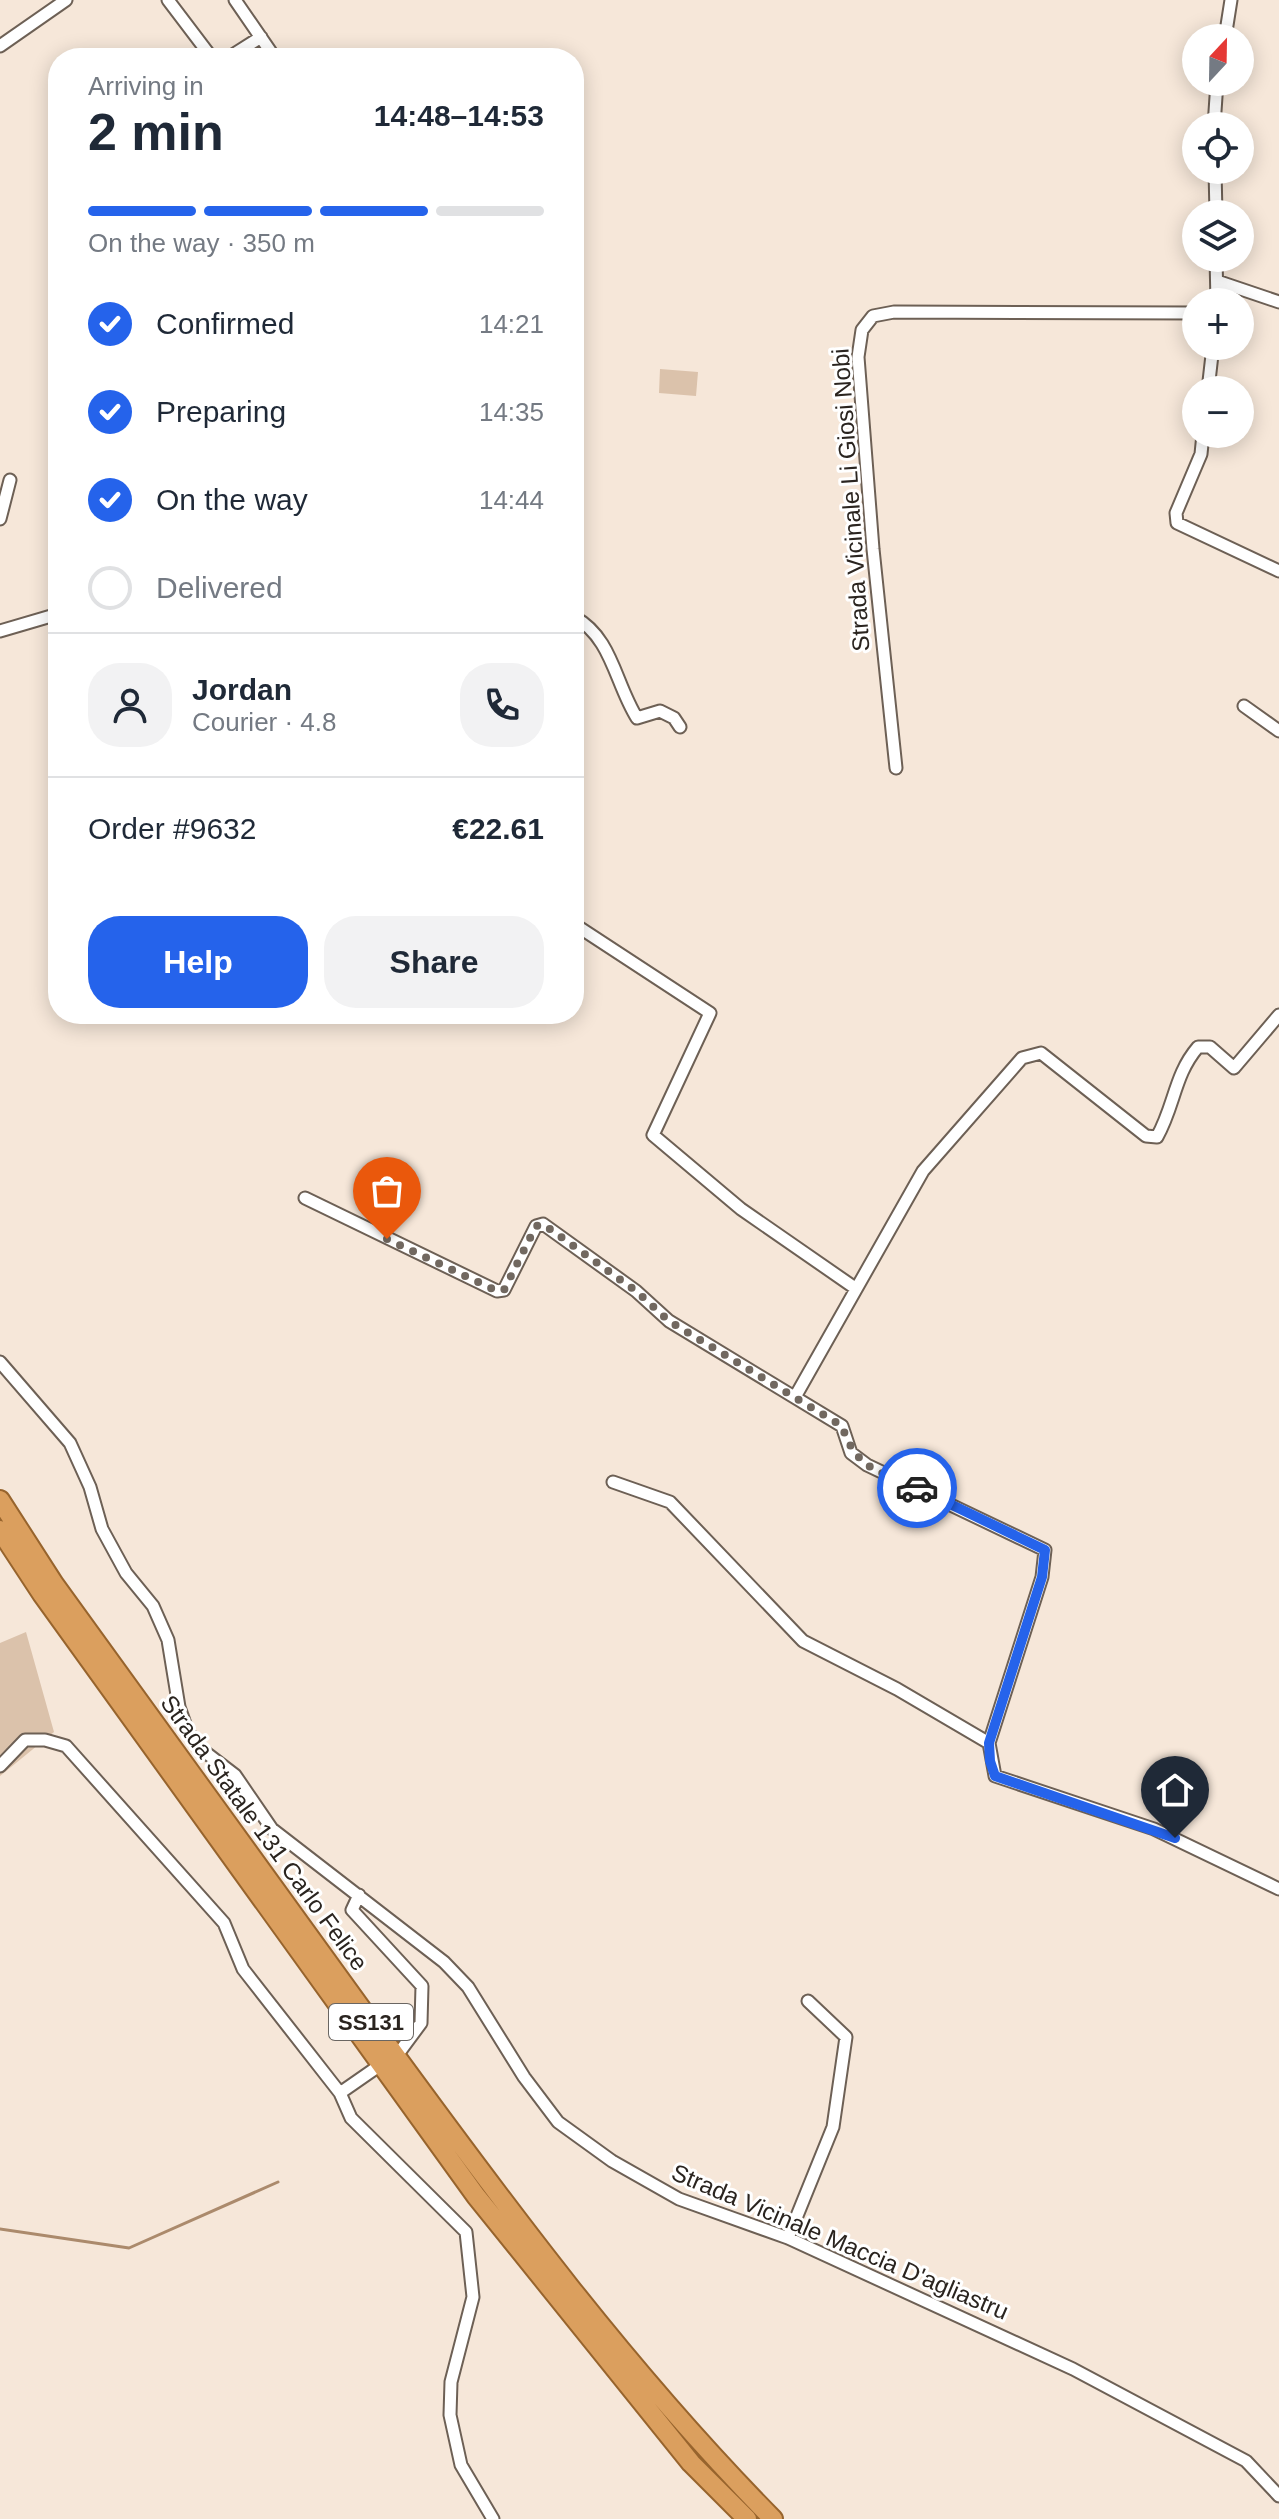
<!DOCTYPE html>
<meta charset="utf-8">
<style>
:root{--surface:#fff;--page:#f2f2f3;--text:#1f2937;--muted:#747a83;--line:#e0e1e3;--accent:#2563eb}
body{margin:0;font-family:Arial,sans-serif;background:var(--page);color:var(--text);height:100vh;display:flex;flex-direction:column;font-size:30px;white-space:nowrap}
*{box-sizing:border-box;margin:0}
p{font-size:26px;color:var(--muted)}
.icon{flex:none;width:44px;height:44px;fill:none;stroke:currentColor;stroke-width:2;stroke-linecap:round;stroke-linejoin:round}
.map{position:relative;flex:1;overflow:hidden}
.side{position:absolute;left:48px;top:48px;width:536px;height:976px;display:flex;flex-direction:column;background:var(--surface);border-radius:32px;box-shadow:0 4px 20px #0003}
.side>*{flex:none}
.needle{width:52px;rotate:22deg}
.tools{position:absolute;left:1182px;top:24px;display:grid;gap:16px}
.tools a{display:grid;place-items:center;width:72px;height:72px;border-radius:50%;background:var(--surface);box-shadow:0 4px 20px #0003;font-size:40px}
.pin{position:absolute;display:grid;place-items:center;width:68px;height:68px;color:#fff;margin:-82px -34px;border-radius:50% 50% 50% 0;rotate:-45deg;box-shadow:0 0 8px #0007}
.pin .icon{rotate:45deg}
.courier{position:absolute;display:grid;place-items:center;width:80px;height:80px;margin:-40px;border:6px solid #2563eb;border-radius:50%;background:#fff;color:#222;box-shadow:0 2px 10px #0007}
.overview em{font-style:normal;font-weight:800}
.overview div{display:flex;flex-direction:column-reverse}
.overview{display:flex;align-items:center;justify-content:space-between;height:136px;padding:0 40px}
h1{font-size:52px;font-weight:800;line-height:60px}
.bar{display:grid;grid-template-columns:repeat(4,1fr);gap:12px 8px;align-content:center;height:96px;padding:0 40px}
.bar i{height:10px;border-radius:6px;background:var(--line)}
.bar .current{background:var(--accent)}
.bar p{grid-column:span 4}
.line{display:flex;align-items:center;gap:20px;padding:0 40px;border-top:2px solid var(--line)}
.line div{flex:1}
.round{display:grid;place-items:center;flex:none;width:84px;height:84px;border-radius:32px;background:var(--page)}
ol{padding:0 40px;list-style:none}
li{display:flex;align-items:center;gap:24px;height:88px}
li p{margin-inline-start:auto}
li .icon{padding:8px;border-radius:50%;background:var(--accent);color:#fff;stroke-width:4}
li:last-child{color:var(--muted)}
li i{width:44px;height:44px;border:4px solid var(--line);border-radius:50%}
.primary-button{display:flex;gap:16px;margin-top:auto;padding:16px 40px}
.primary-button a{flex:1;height:92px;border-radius:32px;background:var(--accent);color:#fff;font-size:32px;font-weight:800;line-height:92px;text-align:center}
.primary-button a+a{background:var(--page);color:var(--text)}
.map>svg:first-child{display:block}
.green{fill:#dbc2ab}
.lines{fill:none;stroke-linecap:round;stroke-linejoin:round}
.stream{stroke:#ab8a6c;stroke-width:3}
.minor-casing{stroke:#6d6055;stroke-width:15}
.trunk-casing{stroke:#97642d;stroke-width:22}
.minor{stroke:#fff;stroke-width:11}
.trunk{stroke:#db9f5e;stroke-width:18}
.done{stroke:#716860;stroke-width:8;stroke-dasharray:0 14.4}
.route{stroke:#2563eb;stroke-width:10}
.labels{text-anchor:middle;stroke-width:6;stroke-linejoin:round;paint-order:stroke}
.shield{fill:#fff;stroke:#6a6662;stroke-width:2}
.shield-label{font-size:22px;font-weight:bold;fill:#2a241f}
.street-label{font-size:24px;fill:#2a241f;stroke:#fff}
</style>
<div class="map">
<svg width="1279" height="2519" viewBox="0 0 1279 2519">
<rect width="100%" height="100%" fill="#f6e7d9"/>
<!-- green -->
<path class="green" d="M 660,369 L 698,372 L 696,396 L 659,393 Z
M 26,1632 L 54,1732 L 0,1776 L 0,1643 Z"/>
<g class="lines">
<!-- stream -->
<path class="stream" d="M 0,2229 L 129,2248 L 278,2182"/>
<defs>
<path id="minor" d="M 168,0 L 212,58
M 235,0 L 275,58
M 1225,38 L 1231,0
M 0,46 L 66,0
M 228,58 L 261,37
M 1214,126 L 1217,82
M 1215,170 L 1216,214
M 1216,258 L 1217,302
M 1217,281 L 1279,302
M 1208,390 L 1213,346
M 1203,434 L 1201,454 L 1176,513 L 1177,523 L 1279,571
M 0,519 L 10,480
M 574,617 C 612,637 615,683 637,718 L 660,711 L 674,718 L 680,727
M 0,631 L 58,614
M 1244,706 L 1279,731
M 896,768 L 873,549 L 858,357 L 862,330 L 873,316 L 894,312 L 1196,313
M 574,924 L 710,1013 L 653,1135 L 741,1209 L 855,1288
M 305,1198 L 497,1291 L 504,1290 L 536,1226 L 543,1224 L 636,1291 L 669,1321 L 842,1426 L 851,1453 L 867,1465 L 1045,1550 L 1042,1577 L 989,1743 L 995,1776 L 1154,1829 L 1279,1889
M 0,1362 L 70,1443 L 90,1487 L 102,1529 L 126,1573 L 153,1606 L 168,1640 L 179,1707 L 188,1732 L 201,1749 L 235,1775 L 272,1829 L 444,1962 L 468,1987 L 524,2077 L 558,2122 L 612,2161 L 679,2199 L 788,2238 L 1073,2369 L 1246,2461 L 1279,2496
M 795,1397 L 923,1171 L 1022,1058 L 1041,1053 L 1146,1136 L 1157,1137 C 1175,1105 1174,1075 1198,1047 L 1210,1047 L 1234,1068 L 1279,1015
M 613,1482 L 670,1502 L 803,1641 L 897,1689 L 989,1743
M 0,1766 L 25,1740 L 45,1740 L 66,1746 L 224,1923 L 243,1969 L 340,2093
M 359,1895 L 352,1910 L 422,1986 L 421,2023 L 401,2050
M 376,2068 L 340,2093 L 351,2118 L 466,2232 L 473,2297 L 451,2382 L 450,2415 L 461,2465 L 493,2519
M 788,2238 L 833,2127 L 846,2037 L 808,2001"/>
<path id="trunk" d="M 0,1500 L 54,1584 C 164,1736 274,1888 384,2040 C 506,2207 628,2372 773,2519
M 0,1530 L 42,1594 L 476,2196 L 691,2463 L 747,2519"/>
</defs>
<!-- minor casing -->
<use href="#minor" class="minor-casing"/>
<!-- trunk casing -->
<use href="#trunk" class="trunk-casing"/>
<!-- minor -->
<use href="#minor" class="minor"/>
<!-- trunk -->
<use href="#trunk" class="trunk"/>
</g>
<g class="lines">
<!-- done -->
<path class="done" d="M 387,1239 L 497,1291 L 504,1290 L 536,1226 L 543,1224 L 636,1291 L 669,1321 L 842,1426 C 857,1470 877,1470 917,1488"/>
<!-- route -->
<path class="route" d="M 917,1488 L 1045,1550 L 1042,1577 L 989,1743 L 990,1761 L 995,1776 L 1175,1838"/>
</g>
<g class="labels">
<!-- shield labels -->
<rect class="shield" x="329" y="2004" width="84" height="36" rx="6"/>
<g class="shield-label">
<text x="371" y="2030">SS131</text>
</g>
<!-- street labels -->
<g class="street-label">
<text transform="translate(851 500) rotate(-94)" y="8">Strada Vicinale Li Giosi Nobi</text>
<text transform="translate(264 1833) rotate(54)" y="8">Strada Statale 131 Carlo Felice</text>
<text transform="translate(840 2242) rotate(23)" y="8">Strada Vicinale Maccia D'agliastru</text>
</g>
</g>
</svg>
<div class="tools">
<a><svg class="needle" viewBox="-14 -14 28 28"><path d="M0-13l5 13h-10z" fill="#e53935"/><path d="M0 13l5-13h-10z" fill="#747a83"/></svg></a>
<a><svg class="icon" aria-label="locate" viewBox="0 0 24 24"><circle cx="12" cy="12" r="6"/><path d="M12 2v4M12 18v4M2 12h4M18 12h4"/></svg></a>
<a><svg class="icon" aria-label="layers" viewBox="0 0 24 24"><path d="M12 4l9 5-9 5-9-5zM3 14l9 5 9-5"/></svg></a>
<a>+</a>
<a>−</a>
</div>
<div class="pin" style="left:387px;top:1239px;background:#ea580c"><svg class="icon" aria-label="bag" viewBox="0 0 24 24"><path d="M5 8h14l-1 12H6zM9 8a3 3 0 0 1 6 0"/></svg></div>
<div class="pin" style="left:1175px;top:1838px;background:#1f2937"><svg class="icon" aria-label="home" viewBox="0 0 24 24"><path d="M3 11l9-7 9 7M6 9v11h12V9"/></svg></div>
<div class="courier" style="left:917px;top:1488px"><svg class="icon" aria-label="car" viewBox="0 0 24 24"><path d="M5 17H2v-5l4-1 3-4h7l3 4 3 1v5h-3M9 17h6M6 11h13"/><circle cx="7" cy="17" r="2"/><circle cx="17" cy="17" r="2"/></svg></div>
<section class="side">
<div class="overview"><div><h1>2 min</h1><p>Arriving in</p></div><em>14:48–14:53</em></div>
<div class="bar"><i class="current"></i><i class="current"></i><i class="current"></i><i></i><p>On the way · 350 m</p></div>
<ol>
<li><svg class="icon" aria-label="check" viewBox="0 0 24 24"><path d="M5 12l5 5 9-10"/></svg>Confirmed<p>14:21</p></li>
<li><svg class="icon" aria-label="check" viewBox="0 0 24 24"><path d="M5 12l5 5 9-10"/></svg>Preparing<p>14:35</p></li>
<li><svg class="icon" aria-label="check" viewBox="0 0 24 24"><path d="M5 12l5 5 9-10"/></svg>On the way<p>14:44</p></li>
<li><i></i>Delivered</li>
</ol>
<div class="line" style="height:144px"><a class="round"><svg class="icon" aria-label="person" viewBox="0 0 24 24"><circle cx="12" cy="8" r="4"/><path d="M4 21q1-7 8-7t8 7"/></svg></a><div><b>Jordan</b><p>Courier · 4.8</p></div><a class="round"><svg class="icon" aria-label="phone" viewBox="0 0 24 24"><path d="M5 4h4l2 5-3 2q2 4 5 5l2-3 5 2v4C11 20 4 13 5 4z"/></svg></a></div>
<div class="line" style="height:104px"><div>Order #9632</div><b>€22.61</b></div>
<div class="primary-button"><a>Help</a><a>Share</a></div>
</section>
</div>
